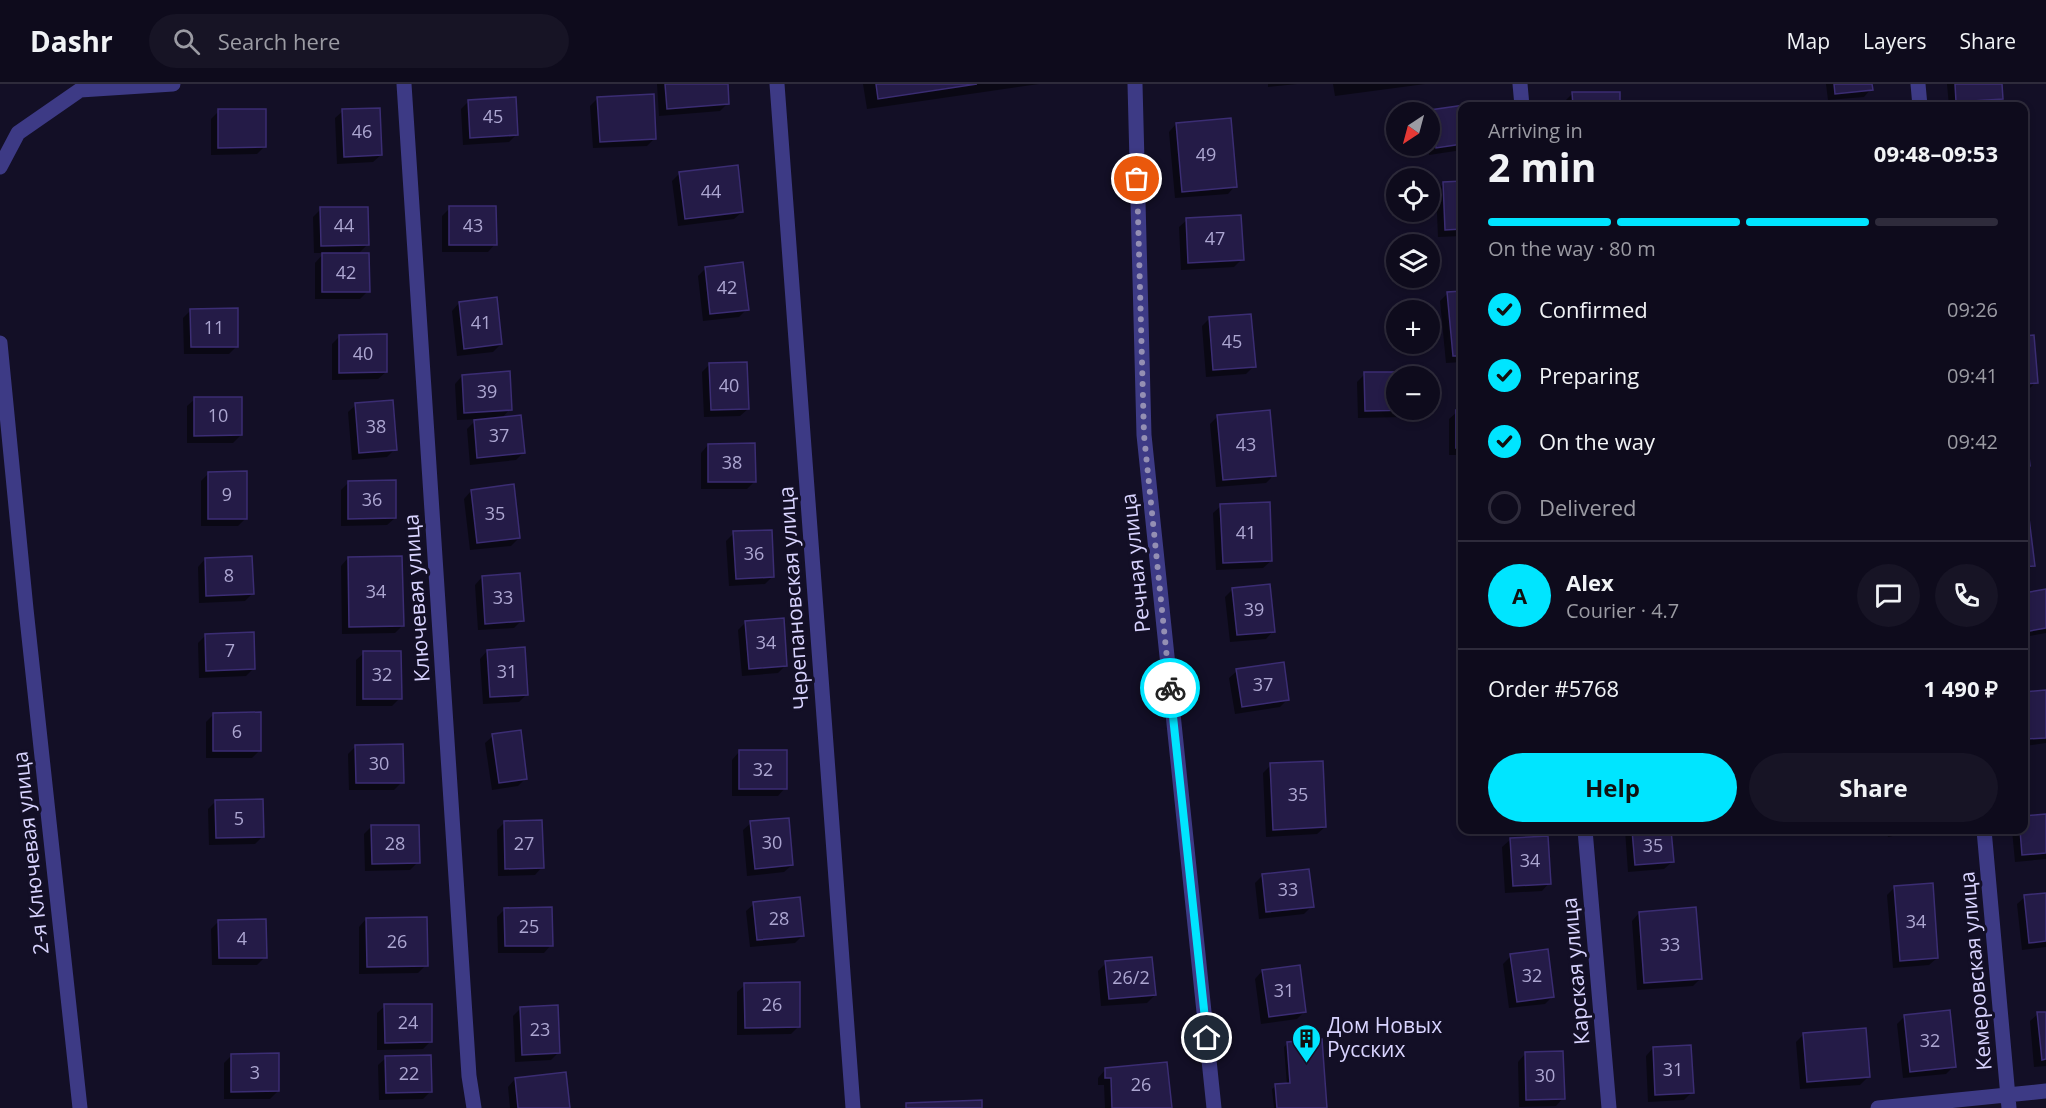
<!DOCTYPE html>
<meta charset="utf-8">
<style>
:root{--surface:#0e0b1c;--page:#171425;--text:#f1f3f6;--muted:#9b9ba3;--line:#2e2b3b;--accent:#00e5ff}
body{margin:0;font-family:"Open Sans",sans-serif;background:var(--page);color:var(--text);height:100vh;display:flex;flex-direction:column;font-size:22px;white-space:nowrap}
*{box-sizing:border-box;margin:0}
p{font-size:20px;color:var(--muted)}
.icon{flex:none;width:33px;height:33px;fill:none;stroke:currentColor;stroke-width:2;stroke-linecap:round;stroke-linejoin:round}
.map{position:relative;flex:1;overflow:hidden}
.panel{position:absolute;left:1458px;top:18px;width:570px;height:732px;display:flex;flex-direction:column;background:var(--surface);border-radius:12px;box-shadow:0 3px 9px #0003,0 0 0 2px var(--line)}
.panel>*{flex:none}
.needle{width:39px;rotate:216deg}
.buttons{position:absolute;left:1386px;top:18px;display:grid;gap:12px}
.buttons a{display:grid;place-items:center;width:54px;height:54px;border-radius:50%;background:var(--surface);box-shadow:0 3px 9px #0003,0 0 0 2px var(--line);font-size:30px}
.pin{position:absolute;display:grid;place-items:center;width:51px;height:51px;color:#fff;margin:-26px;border:3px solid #fff;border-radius:50%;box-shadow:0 2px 6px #0007}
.courier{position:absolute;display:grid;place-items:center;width:60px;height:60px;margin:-30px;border:4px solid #00e5ff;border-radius:50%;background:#fff;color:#222;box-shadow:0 2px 8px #0007}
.summary em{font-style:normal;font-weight:700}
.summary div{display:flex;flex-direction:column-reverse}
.summary{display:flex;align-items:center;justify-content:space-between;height:102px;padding:0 30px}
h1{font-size:39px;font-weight:700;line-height:45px}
.bar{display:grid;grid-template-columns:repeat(4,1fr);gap:9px 6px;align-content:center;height:72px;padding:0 30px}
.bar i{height:8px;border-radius:4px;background:var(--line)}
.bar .on{background:var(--accent)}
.bar p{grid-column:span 4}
.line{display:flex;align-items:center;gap:15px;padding:0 30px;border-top:2px solid var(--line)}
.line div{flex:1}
.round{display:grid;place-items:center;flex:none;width:63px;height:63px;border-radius:32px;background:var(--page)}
ol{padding:0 30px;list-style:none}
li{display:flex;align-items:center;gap:18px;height:66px}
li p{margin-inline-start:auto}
li .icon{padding:6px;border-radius:50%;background:var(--accent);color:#111;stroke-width:4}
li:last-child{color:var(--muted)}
li i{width:33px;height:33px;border:3px solid var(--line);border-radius:50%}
.button{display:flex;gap:12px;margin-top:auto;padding:12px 30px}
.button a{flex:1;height:69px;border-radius:36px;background:var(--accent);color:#111;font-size:24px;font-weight:700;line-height:69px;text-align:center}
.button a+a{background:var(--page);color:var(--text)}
header{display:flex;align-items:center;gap:36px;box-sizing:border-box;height:84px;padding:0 30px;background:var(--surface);border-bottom:2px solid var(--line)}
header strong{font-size:28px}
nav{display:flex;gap:33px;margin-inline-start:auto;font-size:21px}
.search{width:420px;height:54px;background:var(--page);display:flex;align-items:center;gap:15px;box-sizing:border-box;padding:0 21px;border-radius:33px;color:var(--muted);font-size:22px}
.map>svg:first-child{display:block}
.shadow{fill:#0007}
.building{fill:#241b47;stroke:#3b2d73;stroke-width:1.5}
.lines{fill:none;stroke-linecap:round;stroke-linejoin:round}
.minor{stroke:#3d3a85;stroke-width:15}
.done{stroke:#948fb3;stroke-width:6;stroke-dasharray:0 10.8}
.route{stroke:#00e5ff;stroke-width:8}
.labels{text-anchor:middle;stroke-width:6;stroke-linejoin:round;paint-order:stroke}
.number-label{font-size:18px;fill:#aca6d1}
.street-label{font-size:21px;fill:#d9d4ff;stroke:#130f26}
.poi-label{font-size:21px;fill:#d9d4ff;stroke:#130f26;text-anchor:start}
</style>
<header>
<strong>Dashr</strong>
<div class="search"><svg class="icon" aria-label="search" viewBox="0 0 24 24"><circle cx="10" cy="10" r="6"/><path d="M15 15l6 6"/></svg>Search here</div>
<nav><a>Map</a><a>Layers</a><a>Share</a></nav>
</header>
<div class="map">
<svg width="2046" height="1024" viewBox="0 0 2046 1024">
<rect width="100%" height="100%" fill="#130f26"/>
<!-- shadow -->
<path class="shadow" d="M 657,0 L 726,0 L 728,19 L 720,27 L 659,32 Z
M 863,0 L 1039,0 L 867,25 Z
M 1268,0 L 1297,0 L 1268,3 Z
M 1333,0 L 1425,0 L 1335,12 Z
M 1826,0 L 1871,0 L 1871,5 L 1864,13 L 1828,16 Z
M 1947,0 L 2001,0 L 2002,14 L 1994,22 L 1949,22 Z
M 1573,9 L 1618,9 L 1619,22 L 1565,22 L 1565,17 Z
M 598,14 L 655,54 L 647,62 L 593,64 L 590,22 Z
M 469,17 L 516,51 L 509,58 L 463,61 L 461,25 Z
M 1462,23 L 1462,66 L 1429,71 L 1428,62 L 1430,62 L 1430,29 Z
M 219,27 L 265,62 L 257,70 L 211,71 L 211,35 Z
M 343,27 L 381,71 L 373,78 L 337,80 L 335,34 Z
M 1176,40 L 1235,102 L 1228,110 L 1175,114 L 1169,48 Z
M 680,89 L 742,128 L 734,135 L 678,142 L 672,97 Z
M 1444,99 L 1462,99 L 1462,152 L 1438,153 L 1436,107 Z
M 450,124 L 495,160 L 488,168 L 442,168 L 442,132 Z
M 321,125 L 367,161 L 357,171 L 368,207 L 360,215 L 315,215 L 315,179 L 324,169 L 314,169 L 313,133 Z
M 1187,136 L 1242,175 L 1234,183 L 1181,186 L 1179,143 Z
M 706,184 L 747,225 L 739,233 L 703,237 L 698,192 Z
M 1462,208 L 1462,278 L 1446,279 L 1440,217 L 1447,210 Z
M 459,219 L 501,260 L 493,268 L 457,272 L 452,227 Z
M 191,226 L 237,262 L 229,270 L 184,270 L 183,234 Z
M 1209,235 L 1254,282 L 1246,290 L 1206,293 L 1202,242 Z
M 340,252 L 386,288 L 378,295 L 332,296 L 332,260 Z
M 2033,253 L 2036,298 L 2028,306 L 2024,306 L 2024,254 Z
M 710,280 L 748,325 L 740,332 L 704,333 L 702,288 Z
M 1411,289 L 1411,292 L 1396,292 L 1396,326 L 1411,326 L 1404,333 L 1358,334 L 1357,298 L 1365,290 Z
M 462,292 L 510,325 L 501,335 L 523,369 L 516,376 L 470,381 L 467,345 L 477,335 L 457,336 L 455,300 Z
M 195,315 L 241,351 L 233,359 L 187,359 L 187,322 Z
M 356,321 L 395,365 L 387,373 L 352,376 L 348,328 Z
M 1457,328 L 1462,328 L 1462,371 L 1449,371 L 1449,335 Z
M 1218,332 L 1274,391 L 1266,399 L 1216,403 L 1210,340 Z
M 2024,336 L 2028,381 L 2024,386 Z
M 708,361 L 754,398 L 747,405 L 701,405 L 701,369 Z
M 209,389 L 245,435 L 238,442 L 201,442 L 201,397 Z
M 349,398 L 395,434 L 387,441 L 341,442 L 341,406 Z
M 471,407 L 519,454 L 511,462 L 470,466 L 464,415 Z
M 1221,422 L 1271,477 L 1263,484 L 1216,486 L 1213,429 Z
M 2024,436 L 2028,436 L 2034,481 L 2024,489 Z
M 734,449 L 773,492 L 765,500 L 729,502 L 726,457 Z
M 348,474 L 402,542 L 395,549 L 342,550 L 341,482 Z
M 205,475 L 253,509 L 245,517 L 199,519 L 198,483 Z
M 482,493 L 522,536 L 514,544 L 478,546 L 475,501 Z
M 1233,505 L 1273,547 L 1266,555 L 1230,558 L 1225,513 Z
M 2046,506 L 2046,549 L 2024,553 L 2024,510 Z
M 746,538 L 786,581 L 778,589 L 742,592 L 738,546 Z
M 205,552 L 254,584 L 246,592 L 199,594 L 198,559 Z
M 487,567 L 527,610 L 519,618 L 483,620 L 480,575 Z
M 364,569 L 400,614 L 392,622 L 356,622 L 356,576 Z
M 1237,587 L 1288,615 L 1280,623 L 1235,630 L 1229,594 Z
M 2046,608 L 2046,659 L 2024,662 L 2024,609 Z
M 214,630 L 260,666 L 252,674 L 206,674 L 206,638 Z
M 493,652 L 526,694 L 518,702 L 492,706 L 485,659 Z
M 356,662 L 402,698 L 394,706 L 349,706 L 348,670 Z
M 739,668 L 785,704 L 778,712 L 732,712 L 732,676 Z
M 1271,681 L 1325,743 L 1317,750 L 1266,753 L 1263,689 Z
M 216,717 L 262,753 L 255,760 L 209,761 L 208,725 Z
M 2046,732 L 2046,775 L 2015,778 L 2012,746 L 2024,746 L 2024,734 Z
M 505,738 L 542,783 L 535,791 L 498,792 L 497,746 Z
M 751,739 L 792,781 L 784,788 L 747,792 L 743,746 Z
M 372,742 L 418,778 L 410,786 L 365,787 L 364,750 Z
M 1625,746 L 1670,746 L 1672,778 L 1664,785 L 1628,788 Z
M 1886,746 L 1923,746 L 1888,753 Z
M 1510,756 L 1549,799 L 1542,807 L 1505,809 L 1502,763 Z
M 1263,791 L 1312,822 L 1304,830 L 1259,835 L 1255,799 Z
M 1895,803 L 1937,874 L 1929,881 L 1893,884 L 1887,811 Z
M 2046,811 L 2046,863 L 2022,866 L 2017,820 L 2025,813 Z
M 754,820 L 803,851 L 795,859 L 750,863 L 746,827 Z
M 505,825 L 551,861 L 544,869 L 498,869 L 497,833 Z
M 1639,829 L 1701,894 L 1693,902 L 1637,906 L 1632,837 Z
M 366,835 L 426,881 L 418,889 L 359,890 L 359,843 Z
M 219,837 L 265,873 L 257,881 L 212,881 L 211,845 Z
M 1511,872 L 1553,912 L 1545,920 L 1509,924 L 1503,880 Z
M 1106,879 L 1155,911 L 1147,919 L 1101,922 L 1098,887 Z
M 1262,887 L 1305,927 L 1297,935 L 1261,940 L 1255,895 Z
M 745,901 L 799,942 L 791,950 L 737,951 L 737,908 Z
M 385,922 L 430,958 L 423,965 L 377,966 L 377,929 Z
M 520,925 L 559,968 L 551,976 L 515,978 L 513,932 Z
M 2046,929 L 2046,982 L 2034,983 L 2030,937 L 2038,930 Z
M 1905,932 L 1954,982 L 1946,990 L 1903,994 L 1897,940 Z
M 1804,950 L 1868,993 L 1860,1001 L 1800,1005 L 1796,958 Z
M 1287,960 L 1326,1024 L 1274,1024 L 1272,1005 L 1276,1002 L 1287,1001 L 1284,963 Z
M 1653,964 L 1692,1008 L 1684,1016 L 1648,1018 L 1646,972 Z
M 1525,970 L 1563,1014 L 1556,1022 L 1519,1023 L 1518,978 Z
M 232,971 L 278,1007 L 270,1015 L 224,1015 L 224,979 Z
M 386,974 L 430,1008 L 423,1015 L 379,1016 L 378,981 Z
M 1105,986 L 1171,1024 L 1105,1024 L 1104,1001 L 1098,1001 L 1098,994 Z
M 515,995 L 569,1024 L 510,1024 L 508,1003 Z"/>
<!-- building -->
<path class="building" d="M 665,0 L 728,0 L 729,20 L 667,25 Z
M 876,0 L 977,0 L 878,15 Z
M 1834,0 L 1872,0 L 1873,6 L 1835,10 Z
M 1955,0 L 2002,0 L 2003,15 L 1956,18 Z
M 1572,8 L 1620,8 L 1620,22 L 1573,22 Z
M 654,10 L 656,55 L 600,58 L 597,13 Z
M 516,13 L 518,51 L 470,54 L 468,16 Z
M 1478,19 L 1478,22 L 1462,22 L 1462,60 L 1436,64 L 1430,26 Z
M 380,24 L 382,71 L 344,73 L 342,25 Z
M 218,25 L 266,25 L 266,63 L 218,64 Z
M 1231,34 L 1237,103 L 1182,108 L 1176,39 Z
M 738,81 L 743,128 L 685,135 L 679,88 Z
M 1462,97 L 1462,145 L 1445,146 L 1443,98 Z
M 449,122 L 496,122 L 497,161 L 449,161 Z
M 320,123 L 368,123 L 369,161 L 321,162 Z
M 1241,131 L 1244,176 L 1188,179 L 1186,134 Z
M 322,169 L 369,169 L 370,208 L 322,208 Z
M 743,178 L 749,226 L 710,230 L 705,183 Z
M 1462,207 L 1462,272 L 1453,272 L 1447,208 Z
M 497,213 L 502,260 L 464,265 L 459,218 Z
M 238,224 L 238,263 L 191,263 L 190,225 Z
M 1251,230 L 1256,283 L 1213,286 L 1209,233 Z
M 387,250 L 387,288 L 339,289 L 339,251 Z
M 2034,251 L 2038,299 L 2024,300 L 2024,252 Z
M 747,278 L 749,325 L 711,326 L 709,279 Z
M 510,287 L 512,326 L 464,329 L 462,291 Z
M 1364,288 L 1412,288 L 1412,292 L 1396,292 L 1396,326 L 1413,326 L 1365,327 Z
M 194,313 L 242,313 L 242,351 L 194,352 Z
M 393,316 L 397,366 L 359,369 L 355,319 Z
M 1270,326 L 1276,392 L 1223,396 L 1217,331 Z
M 1456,326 L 1462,326 L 1462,364 L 1456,364 Z
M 521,331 L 525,369 L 477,374 L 474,336 Z
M 2025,334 L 2030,382 L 2024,383 L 2024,335 Z
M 755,359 L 756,398 L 708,398 L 708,360 Z
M 247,387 L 247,435 L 208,435 L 208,388 Z
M 396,396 L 396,434 L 348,435 L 348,397 Z
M 514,400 L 520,454 L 477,459 L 471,406 Z
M 1270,418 L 1272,477 L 1223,479 L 1220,420 Z
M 2029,434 L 2035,482 L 2024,483 L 2024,435 Z
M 772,446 L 774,493 L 736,495 L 733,447 Z
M 252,472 L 254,510 L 206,512 L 205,474 Z
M 402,472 L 404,542 L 349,543 L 348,473 Z
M 520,489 L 524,537 L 485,540 L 482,492 Z
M 1270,500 L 1275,548 L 1237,551 L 1232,504 Z
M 2046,505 L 2046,544 L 2024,548 L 2024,509 Z
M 784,534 L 787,582 L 749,585 L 745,537 Z
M 254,548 L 255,585 L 206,587 L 205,550 Z
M 525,563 L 528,611 L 490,613 L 487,566 Z
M 363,567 L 401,567 L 402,615 L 363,615 Z
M 1284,578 L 1289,616 L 1242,623 L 1236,585 Z
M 2046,606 L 2046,654 L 2024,655 L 2024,608 Z
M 261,628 L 261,667 L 213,667 L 213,629 Z
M 521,646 L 527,695 L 499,699 L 492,650 Z
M 403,660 L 404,699 L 356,699 L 355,661 Z
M 739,666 L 787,666 L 787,705 L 739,705 Z
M 1323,677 L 1326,743 L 1273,746 L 1270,679 Z
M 263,715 L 264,753 L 216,754 L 215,716 Z
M 2046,730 L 2046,769 L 2022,771 L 2020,746 L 2024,746 L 2024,732 Z
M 789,734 L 793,781 L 755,785 L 750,737 Z
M 542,736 L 544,784 L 505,785 L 504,737 Z
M 371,741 L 419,741 L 420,779 L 372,780 Z
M 1632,746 L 1671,746 L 1674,778 L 1635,781 Z
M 1548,752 L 1551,800 L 1513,802 L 1510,754 Z
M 1309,785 L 1314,823 L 1266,828 L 1262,790 Z
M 1933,799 L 1938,874 L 1900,877 L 1894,802 Z
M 2046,809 L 2046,857 L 2029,859 L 2024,811 Z
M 800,813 L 804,852 L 757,856 L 753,818 Z
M 552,823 L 553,862 L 505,862 L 504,824 Z
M 1696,823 L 1702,895 L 1644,899 L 1639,828 Z
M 427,833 L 428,882 L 367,883 L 366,834 Z
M 266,835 L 267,874 L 219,874 L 218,836 Z
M 1548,865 L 1554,913 L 1517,918 L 1510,870 Z
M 1152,873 L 1156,911 L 1109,915 L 1105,877 Z
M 1300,881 L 1306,928 L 1269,933 L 1262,886 Z
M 800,898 L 800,943 L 745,944 L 744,899 Z
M 384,920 L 432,920 L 432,958 L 385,959 Z
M 558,921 L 560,969 L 522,971 L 520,923 Z
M 1950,926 L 1956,983 L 1910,988 L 1904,931 Z
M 2037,928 L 2046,928 L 2046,975 L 2042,976 Z
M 1866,944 L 1870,993 L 1807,998 L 1803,949 Z
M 1322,955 L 1327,1024 L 1277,1024 L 1275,1000 L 1290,999 L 1287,958 Z
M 1691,961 L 1694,1009 L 1655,1011 L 1653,963 Z
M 1563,967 L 1565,1015 L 1526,1016 L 1525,968 Z
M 279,969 L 279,1007 L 231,1008 L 231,970 Z
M 431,971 L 432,1008 L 386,1009 L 385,972 Z
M 1167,978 L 1172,1024 L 1112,1024 L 1111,994 L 1105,994 L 1105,984 Z
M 566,988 L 570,1024 L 518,1024 L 515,994 Z
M 982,1016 L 982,1024 L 906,1024 L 906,1019 Z"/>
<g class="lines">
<!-- minor -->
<path class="minor" d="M 404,0 L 469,992 L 474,1024
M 777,0 L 853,1024
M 1135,0 L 1144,351 L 1214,1024
M 1520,0 L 1522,22
M 1918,0 L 1920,22
M 0,83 L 18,49 L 80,6 L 173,0
M 0,259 L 26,525 L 80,1024
M 1585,746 L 1609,1024
M 1984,746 L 2009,1024
M 1878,1024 L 2046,1007"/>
</g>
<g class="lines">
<!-- done -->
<path class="done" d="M 1137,95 L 1144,351 L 1170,604"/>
<!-- route -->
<path class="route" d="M 1170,604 L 1207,954"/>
</g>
<!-- icons -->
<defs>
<symbol id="building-pin" viewBox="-11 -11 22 30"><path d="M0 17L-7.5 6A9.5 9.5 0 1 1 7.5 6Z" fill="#00e5ff" stroke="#130f26"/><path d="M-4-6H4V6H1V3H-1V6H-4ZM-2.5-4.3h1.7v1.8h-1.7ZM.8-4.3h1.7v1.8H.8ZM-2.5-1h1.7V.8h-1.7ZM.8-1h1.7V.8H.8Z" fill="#111"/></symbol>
</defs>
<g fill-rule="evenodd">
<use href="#building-pin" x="1290" y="938" width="33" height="45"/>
</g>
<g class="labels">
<!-- number labels -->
<g class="number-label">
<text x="493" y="39">45</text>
<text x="362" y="54">46</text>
<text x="1206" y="77">49</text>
<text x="711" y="114">44</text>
<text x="344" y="148">44</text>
<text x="473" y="148">43</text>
<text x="1215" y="161">47</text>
<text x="346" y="195">42</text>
<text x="727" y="210">42</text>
<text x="481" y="245">41</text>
<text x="214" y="250">11</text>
<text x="1232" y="264">45</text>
<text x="363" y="276">40</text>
<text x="729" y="308">40</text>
<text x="487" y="314">39</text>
<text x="218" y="338">10</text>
<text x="376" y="349">38</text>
<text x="499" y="358">37</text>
<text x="1246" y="367">43</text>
<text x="732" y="385">38</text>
<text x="227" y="417">9</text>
<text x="372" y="422">36</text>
<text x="495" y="436">35</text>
<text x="1246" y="455">41</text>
<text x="754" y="476">36</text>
<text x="229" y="498">8</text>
<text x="376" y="514">34</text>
<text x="503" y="520">33</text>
<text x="1254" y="532">39</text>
<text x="766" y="565">34</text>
<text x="230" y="573">7</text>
<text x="507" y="594">31</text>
<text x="382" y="597">32</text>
<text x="1263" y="607">37</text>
<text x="237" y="654">6</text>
<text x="379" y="686">30</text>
<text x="763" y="692">32</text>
<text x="1298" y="717">35</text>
<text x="239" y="741">5</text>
<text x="772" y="765">30</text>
<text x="395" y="766">28</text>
<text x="524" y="766">27</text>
<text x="1653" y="768">35</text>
<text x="1530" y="783">34</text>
<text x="1288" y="812">33</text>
<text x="779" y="841">28</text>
<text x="1916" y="844">34</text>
<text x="529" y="849">25</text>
<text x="242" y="861">4</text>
<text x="397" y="864">26</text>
<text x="1670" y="867">33</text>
<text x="1532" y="898">32</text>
<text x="1131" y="900">26/2</text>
<text x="1284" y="913">31</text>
<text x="772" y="927">26</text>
<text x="408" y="945">24</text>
<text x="540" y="952">23</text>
<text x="1930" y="963">32</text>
<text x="1673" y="992">31</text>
<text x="255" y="995">3</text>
<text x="409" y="996">22</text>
<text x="1545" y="998">30</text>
<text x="1141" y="1007">26</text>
</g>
<!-- street labels -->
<g class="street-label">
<text transform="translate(1136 479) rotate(-96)" y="7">Речная улица</text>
<text transform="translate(417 514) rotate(-94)" y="7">Ключевая улица</text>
<text transform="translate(794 514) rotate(-94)" y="7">Черепановская улица</text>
<text transform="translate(31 769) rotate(-96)" y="7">2-я Ключевая улица</text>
<text transform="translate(1576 887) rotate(-95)" y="7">Карская улица</text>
<text transform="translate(1976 887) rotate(-95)" y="7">Кемеровская улица</text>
</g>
<!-- poi labels -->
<g class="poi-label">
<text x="1327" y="949">Дом Новых<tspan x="1327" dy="24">Русских</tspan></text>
</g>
</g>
</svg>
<div class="buttons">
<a><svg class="needle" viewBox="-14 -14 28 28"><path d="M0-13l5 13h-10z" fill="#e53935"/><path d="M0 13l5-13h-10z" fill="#9b9ba3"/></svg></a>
<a><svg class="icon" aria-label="locate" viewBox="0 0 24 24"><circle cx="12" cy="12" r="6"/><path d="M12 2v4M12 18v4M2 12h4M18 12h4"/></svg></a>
<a><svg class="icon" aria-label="layers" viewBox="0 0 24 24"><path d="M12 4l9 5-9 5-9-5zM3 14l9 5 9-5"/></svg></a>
<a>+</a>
<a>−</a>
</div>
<div class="pin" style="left:1137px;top:95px;background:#ea580c"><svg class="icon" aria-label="bag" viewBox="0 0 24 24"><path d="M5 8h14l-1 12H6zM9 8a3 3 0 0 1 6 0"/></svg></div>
<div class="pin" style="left:1207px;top:954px;background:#1f2937"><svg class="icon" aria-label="home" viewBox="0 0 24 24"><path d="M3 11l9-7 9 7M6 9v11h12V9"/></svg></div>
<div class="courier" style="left:1170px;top:604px"><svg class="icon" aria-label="bike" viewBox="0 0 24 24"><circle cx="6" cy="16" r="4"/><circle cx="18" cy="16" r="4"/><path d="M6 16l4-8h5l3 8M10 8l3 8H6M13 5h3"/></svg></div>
<section class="panel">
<div class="summary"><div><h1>2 min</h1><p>Arriving in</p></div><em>09:48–09:53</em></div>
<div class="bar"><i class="on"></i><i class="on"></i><i class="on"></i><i></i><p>On the way · 80 m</p></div>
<ol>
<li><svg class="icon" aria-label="check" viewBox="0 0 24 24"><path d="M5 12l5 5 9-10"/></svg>Confirmed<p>09:26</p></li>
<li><svg class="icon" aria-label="check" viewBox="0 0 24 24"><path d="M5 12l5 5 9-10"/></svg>Preparing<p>09:41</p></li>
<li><svg class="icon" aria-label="check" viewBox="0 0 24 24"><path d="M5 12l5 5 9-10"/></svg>On the way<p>09:42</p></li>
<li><i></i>Delivered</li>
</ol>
<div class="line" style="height:108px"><b class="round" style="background:var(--accent);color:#111">A</b><div><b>Alex</b><p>Courier · 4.7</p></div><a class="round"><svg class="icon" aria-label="chat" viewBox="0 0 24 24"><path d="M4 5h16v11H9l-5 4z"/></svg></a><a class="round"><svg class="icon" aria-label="phone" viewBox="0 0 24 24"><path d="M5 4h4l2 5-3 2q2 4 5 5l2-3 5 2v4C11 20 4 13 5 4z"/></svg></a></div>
<div class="line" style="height:78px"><div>Order #5768</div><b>1 490 ₽</b></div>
<div class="button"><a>Help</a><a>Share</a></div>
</section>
</div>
